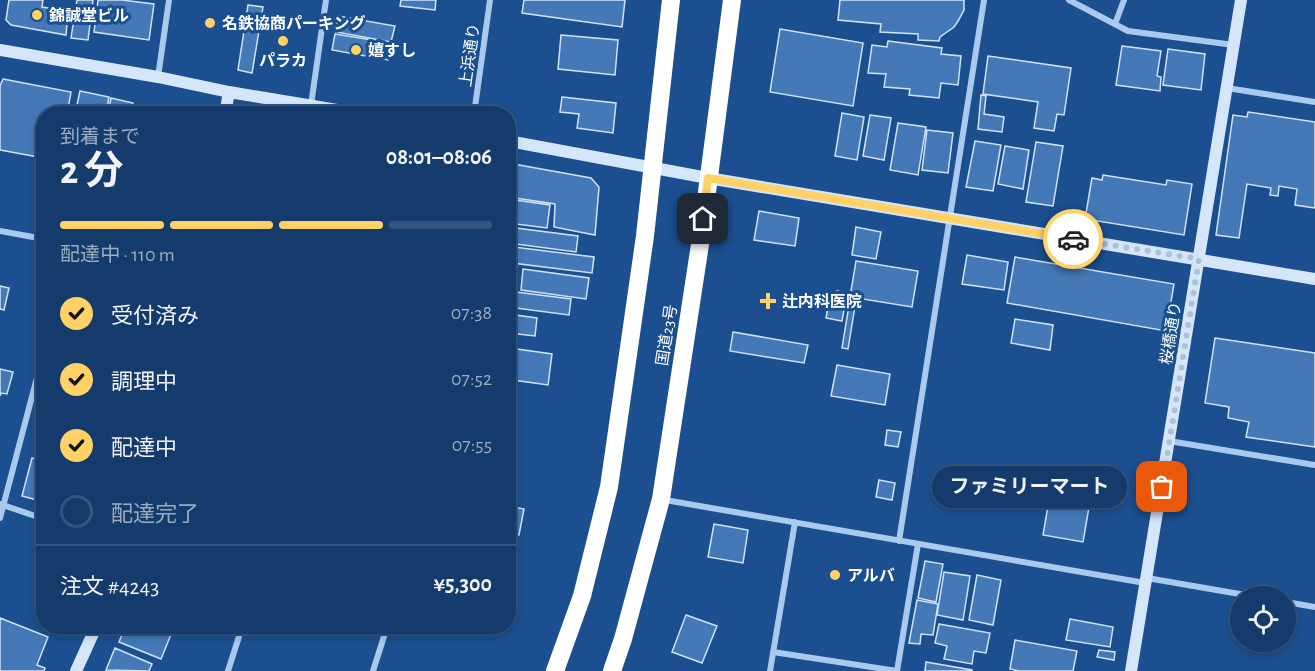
<!DOCTYPE html>
<html lang="ja">
<meta charset="utf-8">
<style>
:root{--surface:#143b6b;--page:#1d4271;--text:#f1f3f6;--muted:#9dadc1;--line:#33557e;--accent:#ffd166}
body{margin:0;font-family:"Alegreya Sans","Noto Sans JP",sans-serif;background:var(--page);color:var(--text);height:100vh;display:flex;flex-direction:column;font-size:22px;white-space:nowrap}
*{box-sizing:border-box;margin:0}
p{font-size:20px;color:var(--muted)}
.icon{flex:none;width:33px;height:33px;fill:none;stroke:currentColor;stroke-width:2;stroke-linecap:round;stroke-linejoin:round}
.map{position:relative;flex:1;overflow:hidden}
.details{position:absolute;left:36px;top:106px;width:480px;height:528px;display:flex;flex-direction:column;background:var(--surface);border-radius:24px;box-shadow:0 3px 9px #0003,0 0 0 2px var(--line)}
.details>*{flex:none}
.fabs{position:absolute;left:1230px;top:586px;display:grid;gap:12px}
.fabs a{display:grid;place-items:center;width:66px;height:66px;border-radius:50%;background:var(--surface);box-shadow:0 3px 9px #0003,0 0 0 2px var(--line);font-size:30px}
.pin{position:absolute;display:grid;place-items:center;width:51px;height:51px;color:#fff;margin:-26px;border-radius:12px;box-shadow:0 3px 9px #0006}
.courier{position:absolute;display:grid;place-items:center;width:60px;height:60px;margin:-30px;border:4px solid #ffd166;border-radius:50%;background:#fff;color:#222;box-shadow:0 2px 8px #0007}
.bubble{position:absolute;height:42px;border-radius:21px;background:var(--surface);box-shadow:0 3px 9px #0003,0 0 0 2px var(--line);font-size:20px;font-weight:700;line-height:42px;text-align:center}
.headline em{font-style:normal;font-weight:700}
.headline div{display:flex;flex-direction:column-reverse}
.headline{display:flex;align-items:center;justify-content:space-between;height:102px;padding:0 24px}
h1{font-size:39px;font-weight:700;line-height:45px}
.bar{display:grid;grid-template-columns:repeat(4,1fr);gap:9px 6px;align-content:center;height:72px;padding:0 24px}
.bar i{height:8px;border-radius:4px;background:var(--line)}
.bar .current{background:var(--accent)}
.bar p{grid-column:span 4}
.line{display:flex;align-items:center;gap:15px;padding:0 24px;border-top:2px solid var(--line)}
.line div{flex:1}
ol{padding:0 24px;list-style:none}
li{display:flex;align-items:center;gap:18px;height:66px}
li p{margin-inline-start:auto}
li .icon{padding:6px;border-radius:50%;background:var(--accent);color:#111;stroke-width:4}
li:last-child{color:var(--muted)}
li i{width:33px;height:33px;border:3px solid var(--line);border-radius:50%}
.map>svg:first-child{display:block}
.building{fill:#4478b7;stroke:#cfe3fa;stroke-width:1.5}
.lines{fill:none;stroke-linecap:round;stroke-linejoin:round}
.street{stroke:#a9c9ee;stroke-width:6}
.secondary{stroke:#d6e6fa;stroke-width:12}
.highway{stroke:#fff;stroke-width:18}
.done{stroke:#afc1d8;stroke-width:6;stroke-dasharray:0 10.8}
.route{stroke:#ffd166;stroke-width:8}
.poi-dot{fill:#ffd166;stroke:#1b4f8f;stroke-width:2}
.labels{text-anchor:middle;stroke-width:6;stroke-linejoin:round;paint-order:stroke}
.poi-label{font-size:16px;font-weight:bold;fill:#fff;stroke:#1b4f8f;text-anchor:start}
.street-label{font-size:16px;fill:#fff;stroke:#1b4f8f}
</style>
<div class="map">
<svg width="1315" height="671" viewBox="0 0 1315 671">
<rect width="100%" height="100%" fill="#1b4f8f"/>
<!-- building -->
<path class="building" d="M 9,0 L 43,0 L 42,7 L 68,11 L 66,35 L 11,25 L 6,20 Z
M 77,0 L 93,0 L 88,40 L 71,38 Z
M 98,0 L 122,0 L 154,4 L 149,40 L 94,32 Z
M 401,0 L 436,0 L 435,10 L 400,6 Z
M 524,0 L 625,0 L 622,27 L 522,13 Z
M 840,0 L 964,0 L 964,10 L 958,21 L 954,27 L 940,37 L 939,41 L 918,40 L 918,34 L 880,32 L 881,24 L 838,20 Z
M 248,5 L 263,7 L 252,73 L 238,70 Z
M 338,16 L 395,26 L 391,42 L 336,32 Z
M 780,29 L 863,43 L 853,106 L 770,92 Z
M 335,34 L 391,43 L 388,60 L 332,50 Z
M 561,35 L 618,40 L 615,75 L 558,69 Z
M 888,41 L 942,48 L 941,54 L 961,56 L 958,85 L 941,83 L 939,98 L 909,95 L 910,89 L 884,87 L 886,74 L 868,73 L 872,45 L 887,47 Z
M 1122,46 L 1161,51 L 1157,76 L 1161,77 L 1160,91 L 1116,85 Z
M 1168,49 L 1205,54 L 1201,90 L 1163,85 Z
M 988,56 L 1071,68 L 1064,115 L 1057,114 L 1054,131 L 1034,128 L 1038,102 L 983,94 Z
M 3,79 L 71,92 L 67,114 L 44,114 L 44,158 L 0,150 L 0,86 Z
M 80,91 L 109,97 L 106,114 L 75,114 Z
M 981,95 L 986,96 L 984,114 L 1004,117 L 1002,132 L 978,129 Z
M 562,97 L 616,103 L 613,133 L 577,128 L 579,114 L 560,112 Z
M 111,98 L 133,103 L 131,114 L 108,114 Z
M 167,107 L 188,111 L 189,114 L 166,114 Z
M 1248,112 L 1315,122 L 1315,208 L 1295,205 L 1297,189 L 1279,186 L 1278,196 L 1270,195 L 1271,188 L 1247,184 L 1239,238 L 1216,235 L 1233,115 L 1247,117 Z
M 842,113 L 864,117 L 857,160 L 835,156 Z
M 870,115 L 891,118 L 884,160 L 863,156 Z
M 898,123 L 926,127 L 918,175 L 890,170 Z
M 927,130 L 953,133 L 948,173 L 922,170 Z
M 975,141 L 1001,145 L 993,191 L 966,187 Z
M 1036,142 L 1063,146 L 1053,206 L 1026,202 Z
M 1005,146 L 1029,150 L 1023,189 L 998,184 Z
M 508,163 L 591,178 L 599,187 L 595,235 L 554,227 L 555,204 L 508,197 Z
M 1103,175 L 1166,185 L 1167,180 L 1192,184 L 1184,235 L 1085,219 L 1092,178 L 1102,180 Z
M 508,199 L 550,205 L 547,228 L 508,223 Z
M 759,211 L 799,218 L 795,246 L 754,240 Z
M 508,227 L 578,236 L 576,252 L 508,243 Z
M 856,227 L 881,232 L 876,259 L 852,255 Z
M 514,247 L 594,257 L 592,273 L 512,263 Z
M 967,255 L 1008,262 L 1004,290 L 962,284 Z
M 1015,257 L 1174,284 L 1166,331 L 1007,303 Z
M 856,261 L 918,271 L 912,307 L 850,297 Z
M 523,269 L 589,278 L 586,299 L 521,290 Z
M 0,286 L 9,288 L 4,310 L 0,309 Z
M 508,291 L 571,299 L 569,315 L 508,307 Z
M 837,291 L 846,293 L 844,304 L 835,302 Z
M 850,299 L 856,300 L 848,349 L 842,348 Z
M 828,307 L 844,310 L 842,321 L 826,318 Z
M 508,314 L 537,318 L 535,336 L 508,333 Z
M 1015,319 L 1053,325 L 1050,350 L 1011,343 Z
M 733,332 L 808,345 L 804,363 L 730,351 Z
M 1215,338 L 1315,353 L 1315,447 L 1246,437 L 1249,422 L 1228,418 L 1229,407 L 1205,403 Z
M 517,349 L 552,354 L 548,385 L 513,380 Z
M 837,365 L 890,374 L 885,405 L 831,396 Z
M 0,369 L 13,372 L 7,394 L 1,393 L 0,396 Z
M 887,430 L 901,432 L 898,447 L 885,445 Z
M 32,458 L 44,461 L 44,502 L 22,496 Z
M 1054,471 L 1094,478 L 1083,542 L 1043,535 Z
M 879,480 L 895,483 L 892,500 L 876,497 Z
M 508,506 L 524,509 L 519,535 L 508,534 Z
M 714,524 L 748,530 L 743,563 L 708,557 Z
M 925,561 L 943,564 L 936,602 L 918,598 Z
M 944,572 L 970,576 L 963,620 L 937,615 Z
M 977,575 L 1001,580 L 993,625 L 969,620 Z
M 917,600 L 938,604 L 933,635 L 921,634 L 920,644 L 909,643 Z
M 686,615 L 717,626 L 702,663 L 672,652 Z
M 0,618 L 48,637 L 37,665 L 45,668 L 44,671 L 0,671 Z
M 1070,619 L 1113,627 L 1110,647 L 1066,640 Z
M 939,624 L 990,633 L 986,653 L 974,651 L 972,664 L 944,659 L 947,646 L 935,643 Z
M 125,627 L 174,627 L 161,659 L 119,642 Z
M 1015,640 L 1077,651 L 1073,671 L 1019,671 L 1010,669 Z
M 115,648 L 152,664 L 149,671 L 106,670 Z
M 1099,650 L 1115,652 L 1114,660 L 1097,657 Z
M 926,662 L 972,670 L 972,671 L 925,671 Z"/>
<g class="lines">
<!-- street -->
<path class="street" d="M 1069,0 L 1128,31 L 1234,45
M 1115,24 L 1124,0
M 158,77 L 169,0
M 1227,88 L 1315,102
M 311,105 L 326,0
M 474,114 L 490,0
M 0,231 L 44,239
M 1169,441 L 1315,465
M 665,500 L 1145,583
M 0,504 L 44,519
M 0,518 L 44,351
M 899,541 L 984,0
M 1147,578 L 1257,597
M 1286,602 L 1315,607
M 367,627 L 384,633
M 773,652 L 897,671 L 918,544
M 228,671 L 242,627
M 373,671 L 387,627
M 770,671 L 795,522"/>
<!-- secondary -->
<path class="secondary" d="M 0,50 L 158,77 L 229,92 L 361,114
M 225,114 L 229,92
M 508,141 L 708,178 L 1315,279
M 76,671 L 96,627
M 1131,671 L 1241,0"/>
<!-- highway -->
<path class="highway" d="M 555,671 L 582,596 L 609,487 L 645,236 L 671,0
M 612,671 L 623,639 L 661,499 L 701,238 L 732,0"/>
</g>
<g class="lines">
<!-- done -->
<path class="done" d="M 1073,239 L 1199,259 L 1162,487"/>
<!-- route -->
<path class="route" d="M 703,219 L 708,178 L 1073,239"/>
</g>
<!-- markers -->
<g class="poi-dot">
<circle cx="37" cy="15" r="6"/>
<circle cx="210" cy="23" r="6"/>
<circle cx="283" cy="41" r="6"/>
<circle cx="356" cy="50" r="6"/>
<path d="M765 292h6v6h6v6h-6v6h-6v-6h-6v-6h6z"/>
<circle cx="835" cy="575" r="6"/>
</g>
<g class="labels">
<!-- poi labels -->
<g class="poi-label">
<text x="49" y="21">錦誠堂ビル</text>
<text x="222" y="29">名鉄協商パーキング</text>
<text x="368" y="56">嬉すし</text>
<text x="283" y="66" text-anchor="middle">パラカ</text>
<text x="782" y="307">辻内科医院</text>
<text x="847" y="581">アルバ</text>
</g>
<!-- street labels -->
<g class="street-label">
<text transform="translate(469 55) rotate(-82)" y="6">上浜通り</text>
<text transform="translate(1170 333) rotate(-81)" y="6">桜橋通り</text>
<text transform="translate(666 335) rotate(-81)" y="6">国道23号</text>
</g>
</g>
</svg>
<div class="fabs">
<a><svg class="icon" aria-label="locate" viewBox="0 0 24 24"><circle cx="12" cy="12" r="6"/><path d="M12 2v4M12 18v4M2 12h4M18 12h4"/></svg></a>
</div>
<div class="pin" style="left:1162px;top:487px;background:#ea580c"><svg class="icon" aria-label="bag" viewBox="0 0 24 24"><path d="M5 8h14l-1 12H6zM9 8a3 3 0 0 1 6 0"/></svg></div>
<div class="pin" style="left:703px;top:219px;background:#1f2937"><svg class="icon" aria-label="home" viewBox="0 0 24 24"><path d="M3 11l9-7 9 7M6 9v11h12V9"/></svg></div>
<div class="courier" style="left:1073px;top:239px"><svg class="icon" aria-label="car" viewBox="0 0 24 24"><path d="M5 17H2v-5l4-1 3-4h7l3 4 3 1v5h-3M9 17h6M6 11h13"/><circle cx="7" cy="17" r="2"/><circle cx="17" cy="17" r="2"/></svg></div>
<div class="bubble" style="left:932px;top:466px;width:195px">ファミリーマート</div>
<section class="details">
<div class="headline"><div><h1>2 分</h1><p>到着まで</p></div><em>08:01–08:06</em></div>
<div class="bar"><i class="current"></i><i class="current"></i><i class="current"></i><i></i><p>配達中 · 110 m</p></div>
<ol>
<li><svg class="icon" aria-label="check" viewBox="0 0 24 24"><path d="M5 12l5 5 9-10"/></svg>受付済み<p>07:38</p></li>
<li><svg class="icon" aria-label="check" viewBox="0 0 24 24"><path d="M5 12l5 5 9-10"/></svg>調理中<p>07:52</p></li>
<li><svg class="icon" aria-label="check" viewBox="0 0 24 24"><path d="M5 12l5 5 9-10"/></svg>配達中<p>07:55</p></li>
<li><i></i>配達完了</li>
</ol>
<div class="line" style="height:78px"><div>注文 #4243</div><b>¥5,300</b></div>
</section>
</div>
